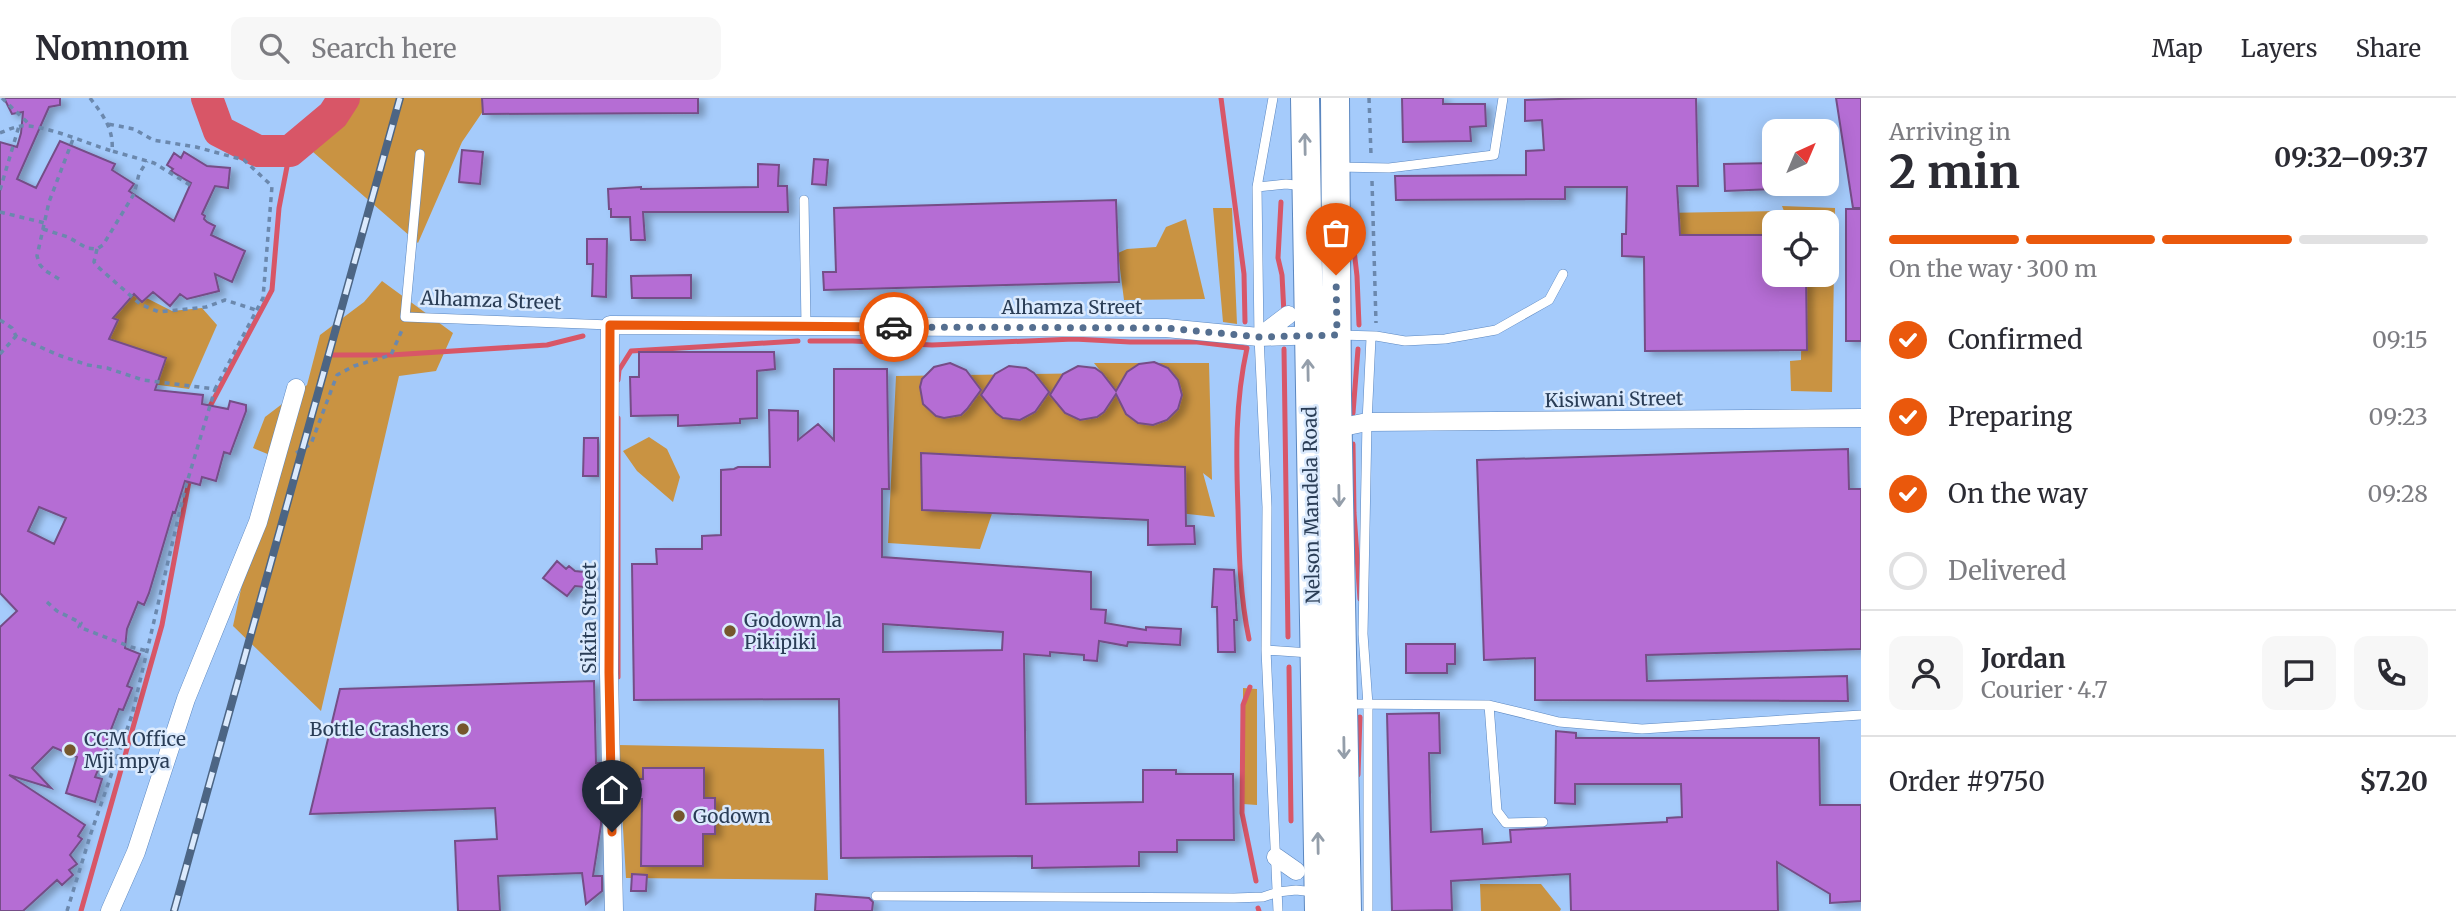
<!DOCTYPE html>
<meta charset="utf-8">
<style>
:root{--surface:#fff;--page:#f7f7f7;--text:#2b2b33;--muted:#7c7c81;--line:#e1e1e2;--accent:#ea580c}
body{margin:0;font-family:Merriweather,serif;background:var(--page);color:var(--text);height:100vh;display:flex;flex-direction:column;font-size:26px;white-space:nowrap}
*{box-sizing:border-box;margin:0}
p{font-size:23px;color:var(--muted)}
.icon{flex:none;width:38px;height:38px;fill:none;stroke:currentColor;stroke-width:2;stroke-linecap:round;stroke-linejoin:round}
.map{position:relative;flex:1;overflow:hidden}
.details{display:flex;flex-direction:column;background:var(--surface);width:595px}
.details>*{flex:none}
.needle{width:46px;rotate:44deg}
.tools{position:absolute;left:1762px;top:21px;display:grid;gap:14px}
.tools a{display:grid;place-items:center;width:77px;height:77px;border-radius:14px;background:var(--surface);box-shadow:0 4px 18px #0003;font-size:35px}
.pin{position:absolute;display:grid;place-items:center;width:60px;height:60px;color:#fff;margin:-72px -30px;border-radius:50% 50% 50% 0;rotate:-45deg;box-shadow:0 0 7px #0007}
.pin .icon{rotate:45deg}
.courier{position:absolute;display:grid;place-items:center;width:70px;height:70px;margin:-35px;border:5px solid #ea580c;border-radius:50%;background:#fff;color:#222;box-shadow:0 2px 9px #0007}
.headline em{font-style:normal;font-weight:700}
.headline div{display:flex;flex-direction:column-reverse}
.headline{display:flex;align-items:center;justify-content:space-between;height:119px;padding:0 28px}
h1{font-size:46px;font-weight:700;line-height:52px}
.bar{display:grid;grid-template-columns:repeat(4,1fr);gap:10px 7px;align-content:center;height:84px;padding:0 28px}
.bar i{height:9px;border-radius:5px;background:var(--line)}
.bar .selected{background:var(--accent)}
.bar p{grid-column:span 4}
.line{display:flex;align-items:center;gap:18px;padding:0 28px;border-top:2px solid var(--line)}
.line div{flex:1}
.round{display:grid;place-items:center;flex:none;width:74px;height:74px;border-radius:14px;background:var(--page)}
ol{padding:0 28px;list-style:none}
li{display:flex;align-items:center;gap:21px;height:77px}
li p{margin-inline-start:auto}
li .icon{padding:7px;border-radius:50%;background:var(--accent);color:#fff;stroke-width:4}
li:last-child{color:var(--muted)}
li i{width:38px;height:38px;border:4px solid var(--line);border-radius:50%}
header{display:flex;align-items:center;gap:42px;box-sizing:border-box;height:98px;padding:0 35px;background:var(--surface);border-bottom:2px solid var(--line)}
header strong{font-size:33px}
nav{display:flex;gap:38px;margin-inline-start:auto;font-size:24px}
.search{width:490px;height:63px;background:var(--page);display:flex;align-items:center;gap:18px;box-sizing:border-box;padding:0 24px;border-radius:14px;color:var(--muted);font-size:26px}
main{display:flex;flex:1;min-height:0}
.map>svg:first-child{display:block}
.green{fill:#c99342}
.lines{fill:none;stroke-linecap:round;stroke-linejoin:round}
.stream{stroke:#d85667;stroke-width:5}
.river{stroke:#d85667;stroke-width:32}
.building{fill:#b56dd4;stroke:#754e87;stroke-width:2;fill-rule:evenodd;filter:url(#shadow)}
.service-casing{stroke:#5b87c0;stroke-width:10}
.minor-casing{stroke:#5b87c0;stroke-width:19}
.primary-casing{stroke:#5b87c0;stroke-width:30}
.path{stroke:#6b88ad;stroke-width:3.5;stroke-dasharray:5 5;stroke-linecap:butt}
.service{stroke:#fff;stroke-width:9}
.minor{stroke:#fff;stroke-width:18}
.primary{stroke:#fff;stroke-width:28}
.rail-casing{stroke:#4c6584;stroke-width:8}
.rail{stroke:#dbeafd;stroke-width:5;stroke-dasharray:16;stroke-linecap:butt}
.oneway{stroke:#949eaa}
.done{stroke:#556f90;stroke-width:7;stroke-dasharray:0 12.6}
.route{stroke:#ea580c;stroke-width:9}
.poi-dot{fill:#75572c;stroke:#dbeafd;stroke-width:2.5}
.labels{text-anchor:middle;stroke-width:5;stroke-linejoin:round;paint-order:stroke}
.street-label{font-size:19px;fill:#2a3d56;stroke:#dbeafd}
.poi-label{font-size:19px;fill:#2a3d56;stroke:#dbeafd;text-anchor:start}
</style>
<header>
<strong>Nomnom</strong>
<div class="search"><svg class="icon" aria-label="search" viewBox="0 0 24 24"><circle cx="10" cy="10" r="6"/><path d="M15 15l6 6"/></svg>Search here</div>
<nav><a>Map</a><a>Layers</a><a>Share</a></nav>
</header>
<main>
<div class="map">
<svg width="1861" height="813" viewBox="0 0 1861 813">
<defs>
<filter id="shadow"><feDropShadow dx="6" dy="3.5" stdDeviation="3.5" flood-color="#0004"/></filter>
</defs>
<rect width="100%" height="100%" fill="#a5cbfb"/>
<!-- green -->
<path class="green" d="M 339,0 L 492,0 L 462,44 L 418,145 L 298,41 Z
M 1782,108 L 1835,110 L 1832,294 L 1791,293 L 1790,263 L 1801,262 L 1802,177 L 1827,177 L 1827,124 L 1774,124 L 1774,147 L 1661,145 L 1662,115 L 1784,113 Z
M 1213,110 L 1232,110 L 1237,226 L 1223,224 Z
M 1186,121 L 1205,201 L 1124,202 L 1118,155 L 1127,151 L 1156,149 L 1166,129 Z
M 382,183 L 453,235 L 436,273 L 399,278 L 321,613 L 233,528 L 270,357 L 253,350 L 265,319 L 307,287 L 320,237 L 364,204 Z
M 117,185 L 172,213 L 202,210 L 217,227 L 189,291 L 144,285 L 96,246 Z
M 1094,265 L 1209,265 L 1212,382 L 1203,375 L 1215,419 L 999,395 L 980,451 L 888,445 L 896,278 L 1102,275 Z
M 649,339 L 667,351 L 680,379 L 673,404 L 637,373 L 623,353 Z
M 1243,590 L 1257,591 L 1257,707 L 1243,706 Z
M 618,647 L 824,651 L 828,782 L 626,780 Z
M 1480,786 L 1541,786 L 1561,811 L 1560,813 L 1481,813 Z"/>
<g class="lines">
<!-- stream -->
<path class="stream" d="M 1221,0 L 1244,176 L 1245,224
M 1281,104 L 1278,160 L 1282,177 L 1284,216
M 1350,117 L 1357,178 L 1359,227
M 810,243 L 853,243 L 932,247 L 1074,241 L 1130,244 L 1197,244 L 1247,250 C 1235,304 1236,357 1238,411 C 1239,455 1240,498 1249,541
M 1284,251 L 1288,539
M 331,257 L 391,257 L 547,247 L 583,238
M 618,282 L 619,272 L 631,253 L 798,243
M 208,312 L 272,192 L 279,110 L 290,53
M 1353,315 L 1358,251
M 1353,346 L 1354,415 L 1360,501
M 1289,569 L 1291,723
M 618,579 L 618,320
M 1250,589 L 1243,607 L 1242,715 L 1256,783
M 1358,677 L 1360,619
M 1258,810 L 1259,813
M 81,813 L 162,527 L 190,378"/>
<!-- river -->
<path class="river" d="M 207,0 L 219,33 L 258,53 L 290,53 L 333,17 L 344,0"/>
</g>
<!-- building -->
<path class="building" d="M 4,0 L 60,0 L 60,7 L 49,9 L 17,81 L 36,90 L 60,43 L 115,66 L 112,72 L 134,86 L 129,93 L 174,123 L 191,85 L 171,73 L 173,71 L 167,67 L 174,55 L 181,60 L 184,54 L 207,68 L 230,70 L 228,90 L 215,88 L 202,116 L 205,118 L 204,121 L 207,124 L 215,128 L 211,137 L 245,153 L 232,184 L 215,176 L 219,193 L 187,201 L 180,196 L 170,208 L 153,194 L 142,204 L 134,196 L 113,220 L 118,222 L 109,241 L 166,260 L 155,292 L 203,297 L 202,306 L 228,311 L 230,303 L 246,307 L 246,313 L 230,356 L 224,354 L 216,383 L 202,379 L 200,387 L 185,383 L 175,415 L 173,414 L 149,495 L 144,507 L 138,504 L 127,531 L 125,550 L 140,556 L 127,588 L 132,590 L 123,612 L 119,611 L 105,647 L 108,648 L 95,679 L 102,681 L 95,704 L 66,695 L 77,659 L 53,649 L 32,670 L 51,690 L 9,677 L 85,727 L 78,738 L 82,741 L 70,757 L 77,766 L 69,772 L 73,777 L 62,787 L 57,782 L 23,813 L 0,813 L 0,529 L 17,513 L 0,495 L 0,44 L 17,49 L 21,35 L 23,14 L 12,16 ZM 39,409 L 66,420 L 54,446 L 28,433 Z
M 482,0 L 698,0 L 698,15 L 483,16 Z
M 1402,0 L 1443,0 L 1443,6 L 1485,6 L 1486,28 L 1470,29 L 1471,43 L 1403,44 Z
M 1594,0 L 1696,0 L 1698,88 L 1677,88 L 1680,137 L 1774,137 L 1774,177 L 1806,177 L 1807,252 L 1645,253 L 1644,159 L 1622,158 L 1622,136 L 1626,136 L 1627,89 L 1565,89 L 1565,101 L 1396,102 L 1395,78 L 1526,77 L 1526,53 L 1544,52 L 1542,22 L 1525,23 L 1525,2 Z
M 1836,0 L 1861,0 L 1861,110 L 1853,110 Z
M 462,52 L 483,54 L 480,86 L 459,84 Z
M 814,61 L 828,62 L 826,87 L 812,86 Z
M 1774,65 L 1774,91 L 1725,93 L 1724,66 Z
M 758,66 L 779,67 L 778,88 L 787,88 L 788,114 L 643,114 L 645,142 L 631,142 L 630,119 L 611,119 L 611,111 L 609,111 L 608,91 L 641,89 L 641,91 L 758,89 Z
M 1116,102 L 1119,184 L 824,192 L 823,174 L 836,174 L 834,110 Z
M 1846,111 L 1861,111 L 1861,243 L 1846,243 Z
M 587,141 L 607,141 L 606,199 L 592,198 L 593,166 L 587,166 Z
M 691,177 L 691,200 L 632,200 L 631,178 Z
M 639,254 L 774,254 L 775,271 L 757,273 L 757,320 L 740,321 L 740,325 L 678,328 L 678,317 L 631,318 L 630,279 L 639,279 Z
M 1154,264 L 1168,270 L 1178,282 L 1182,297 L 1178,311 L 1167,322 L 1153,327 L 1138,325 L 1126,316 L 1116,296 L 1104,314 L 1097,319 L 1080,322 L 1065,315 L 1050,297 L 1063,276 L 1078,268 L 1095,270 L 1102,275 L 1116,293 L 1127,274 L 1139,266 Z
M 950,265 L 966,272 L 981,292 L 967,311 L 961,317 L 944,320 L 936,318 L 923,306 L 920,289 L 922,281 L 934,269 Z
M 1009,268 L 1026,270 L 1034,275 L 1049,294 L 1035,314 L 1020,322 L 1003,320 L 996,315 L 981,297 L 995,276 Z
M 834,271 L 887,271 L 889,391 L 882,391 L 882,459 L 1091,474 L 1091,511 L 1106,512 L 1105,525 L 1146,532 L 1146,529 L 1181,531 L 1180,547 L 1128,544 L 1127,548 L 1099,543 L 1097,563 L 1084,562 L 1084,557 L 1050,554 L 1050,558 L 1024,556 L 1026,706 L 1143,704 L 1143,672 L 1176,672 L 1176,676 L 1233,676 L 1234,742 L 1177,742 L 1177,754 L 1139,754 L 1139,768 L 1032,770 L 1032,758 L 841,760 L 839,601 L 634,602 L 632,466 L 657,466 L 656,451 L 702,451 L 702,438 L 721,437 L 721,372 L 734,371 L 738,369 L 770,369 L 769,312 L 798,313 L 798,342 L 818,326 L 834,342 ZM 883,526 L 1003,534 L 1002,552 L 883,554 Z
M 584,340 L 598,340 L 598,378 L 583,378 Z
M 1848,351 L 1849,391 L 1861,391 L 1861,551 L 1646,557 L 1647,583 L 1847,578 L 1848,603 L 1535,602 L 1535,560 L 1484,562 L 1477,362 Z
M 921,355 L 1185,369 L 1186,428 L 1194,428 L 1195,446 L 1148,447 L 1148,422 L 922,412 Z
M 557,463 L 566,471 L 569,468 L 575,473 L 594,475 L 594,490 L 575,488 L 567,498 L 543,480 Z
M 1214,471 L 1234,472 L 1237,522 L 1234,522 L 1235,554 L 1218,554 L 1217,509 L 1212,509 Z
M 1406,546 L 1455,546 L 1455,566 L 1447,566 L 1447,575 L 1406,575 Z
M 594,583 L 596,665 L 600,665 L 601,727 L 593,778 L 602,778 L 602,793 L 586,806 L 582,775 L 498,778 L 500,813 L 458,813 L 455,743 L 497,741 L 495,710 L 310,716 L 340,591 Z
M 1439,615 L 1440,655 L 1429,655 L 1431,734 L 1482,731 L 1483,746 L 1511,744 L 1510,732 L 1667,724 L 1667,720 L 1682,719 L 1681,686 L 1575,686 L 1575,706 L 1555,705 L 1556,633 L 1576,635 L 1576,640 L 1819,640 L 1820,707 L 1861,707 L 1861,803 L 1830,805 L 1830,796 L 1777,764 L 1778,813 L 1571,813 L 1570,776 L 1451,783 L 1452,812 L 1392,813 L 1387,616 Z
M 643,670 L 704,670 L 704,700 L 715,700 L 715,736 L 703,736 L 703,768 L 641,768 L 642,701 L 632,701 L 632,681 L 643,681 Z
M 632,776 L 647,777 L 646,793 L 631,793 Z
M 816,796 L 869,800 L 873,804 L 872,813 L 815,813 Z"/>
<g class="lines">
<defs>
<path id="service" d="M 1273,0 L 1257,89 L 1259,239 L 1267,409 L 1266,552 L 1278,813
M 420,56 L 405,219 L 610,227
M 1338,69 L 1389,70 L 1494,57 L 1503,0
M 1257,89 L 1286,86 L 1304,88
M 804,102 L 806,228
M 1339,237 L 1376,238 L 1405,243 L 1445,241 L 1496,232 L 1549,202 L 1563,176
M 1266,552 L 1310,555
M 1347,606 L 1489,607 L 1559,624 L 1642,631 L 1861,617
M 1489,607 L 1497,713 L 1506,725 L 1543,724
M 876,798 L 1234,800 L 1263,799 L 1278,794 L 1296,792 L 1314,794
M 1368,813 L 1368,607 L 1363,536 L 1367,324 L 1371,240"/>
<path id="minor" d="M 1259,239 L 1288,217
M 1338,330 L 1367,324 L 1861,320
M 1276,759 L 1296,773
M 110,813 L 136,754 L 186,601 L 258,424 L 296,290
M 614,813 L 609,575 L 610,227 L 1166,230 L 1259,239 L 1319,237"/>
<path id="primary" d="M 1305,0 L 1319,813
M 1335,0 L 1337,297 L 1347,813"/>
</defs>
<!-- service casing -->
<use href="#service" class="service-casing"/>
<!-- minor casing -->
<use href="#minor" class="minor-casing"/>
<!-- primary casing -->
<use href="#primary" class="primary-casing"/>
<!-- path -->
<path class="path" d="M 2,0 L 30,27
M 90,0 C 103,17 114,31 112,53 L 154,65 L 190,87
M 1369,0 L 1371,57
M 0,35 C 7,32 14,29 21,28 C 44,26 88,46 112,53
M 1372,83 L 1376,225
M 0,92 L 19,28
M 0,114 L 45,125
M 43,131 L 68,139 L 87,150 L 97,151 L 103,147 L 134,96 L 139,76 L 147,63
M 97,151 L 94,164 L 98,169 L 140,206 L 159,214 L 206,209 L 225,202 L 256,212
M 59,181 L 46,173 L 40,167 L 37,158 L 49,104 L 73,41
M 0,222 L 12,230 L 16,238 L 58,257 L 88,267 L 107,270 L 143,282 L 215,291 L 263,200 L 272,88 L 244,62 L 196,49 L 153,42 L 134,31 L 108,26
M 0,256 L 16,238
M 296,355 L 311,346 L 337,277 L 354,268 L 391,257 L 402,232
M 47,504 L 57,513 L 81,525 L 79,529 L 131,549 L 147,553
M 67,813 L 91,735 L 132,617 L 185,391 L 215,291"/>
<!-- service -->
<use href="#service" class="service"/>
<!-- minor -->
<use href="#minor" class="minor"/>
<!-- primary -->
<use href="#primary" class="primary"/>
<defs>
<path id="rail" d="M 174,813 L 400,0"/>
</defs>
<!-- rail casing -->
<use href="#rail" class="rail-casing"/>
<!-- rail -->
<use href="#rail" class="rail"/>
</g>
<!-- one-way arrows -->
<defs><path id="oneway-shaft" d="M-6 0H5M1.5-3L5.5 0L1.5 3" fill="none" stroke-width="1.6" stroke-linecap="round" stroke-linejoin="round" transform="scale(1.75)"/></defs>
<g class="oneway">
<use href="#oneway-shaft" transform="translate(1305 46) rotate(-91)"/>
<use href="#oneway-shaft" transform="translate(1308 272) rotate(-91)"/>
<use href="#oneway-shaft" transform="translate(1339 398) rotate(89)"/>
<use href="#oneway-shaft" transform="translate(1344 650) rotate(89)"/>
<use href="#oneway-shaft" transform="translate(1318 745) rotate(-91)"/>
</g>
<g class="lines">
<!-- done -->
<path class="done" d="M 894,229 L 1166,230 L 1259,239 L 1337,237 L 1336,177"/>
<!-- route -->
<path class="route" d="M 612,734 L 609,575 L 610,227 L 894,229"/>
</g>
<!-- markers -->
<g class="poi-dot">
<circle cx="730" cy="533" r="7"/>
<circle cx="463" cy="631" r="7"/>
<circle cx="70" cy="652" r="7"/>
<circle cx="679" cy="718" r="7"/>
</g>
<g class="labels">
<!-- street labels -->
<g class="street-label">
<text transform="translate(491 202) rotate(2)" y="7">Alhamza Street</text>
<text x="1072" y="216">Alhamza Street</text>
<text transform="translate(1614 301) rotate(-1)" y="7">Kisiwani Street</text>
<text transform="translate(1311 407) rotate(-91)" y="7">Nelson Mandela Road</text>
<text transform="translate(589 520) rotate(-90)" y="7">Sikita Street</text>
</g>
<!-- poi labels -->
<g class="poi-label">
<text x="744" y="529">Godown la<tspan x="744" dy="22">Pikipiki</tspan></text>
<text x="449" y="638" text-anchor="end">Bottle Crashers</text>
<text x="84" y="648">CCM Office<tspan x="84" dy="22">Mji mpya</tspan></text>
<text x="693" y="725">Godown</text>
</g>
</g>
</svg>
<div class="tools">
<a><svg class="needle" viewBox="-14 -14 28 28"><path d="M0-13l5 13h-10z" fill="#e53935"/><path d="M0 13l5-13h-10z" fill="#7c7c81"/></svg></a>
<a><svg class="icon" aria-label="locate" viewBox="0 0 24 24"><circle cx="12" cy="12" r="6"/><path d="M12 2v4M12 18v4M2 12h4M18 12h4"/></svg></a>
</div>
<div class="pin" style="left:1336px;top:177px;background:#ea580c"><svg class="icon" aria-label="bag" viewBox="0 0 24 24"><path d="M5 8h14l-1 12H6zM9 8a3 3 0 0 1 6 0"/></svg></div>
<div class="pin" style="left:612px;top:734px;background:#1f2937"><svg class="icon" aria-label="home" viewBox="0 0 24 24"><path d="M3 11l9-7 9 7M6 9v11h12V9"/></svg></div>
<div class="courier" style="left:894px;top:229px"><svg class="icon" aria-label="car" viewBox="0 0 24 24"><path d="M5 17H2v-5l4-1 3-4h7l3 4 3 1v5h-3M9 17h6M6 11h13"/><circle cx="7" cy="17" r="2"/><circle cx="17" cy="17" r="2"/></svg></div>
</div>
<section class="details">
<div class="headline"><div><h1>2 min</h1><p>Arriving in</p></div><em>09:32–09:37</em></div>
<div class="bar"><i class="selected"></i><i class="selected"></i><i class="selected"></i><i></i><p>On the way · 300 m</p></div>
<ol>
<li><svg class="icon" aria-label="check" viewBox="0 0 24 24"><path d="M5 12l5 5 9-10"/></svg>Confirmed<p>09:15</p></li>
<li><svg class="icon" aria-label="check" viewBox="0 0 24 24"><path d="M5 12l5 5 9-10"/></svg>Preparing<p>09:23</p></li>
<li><svg class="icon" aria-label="check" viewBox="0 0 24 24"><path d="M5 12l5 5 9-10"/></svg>On the way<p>09:28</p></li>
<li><i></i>Delivered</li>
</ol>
<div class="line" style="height:126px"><a class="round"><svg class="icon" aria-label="person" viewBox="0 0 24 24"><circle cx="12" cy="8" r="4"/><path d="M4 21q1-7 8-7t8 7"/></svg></a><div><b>Jordan</b><p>Courier · 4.7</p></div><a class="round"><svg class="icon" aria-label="chat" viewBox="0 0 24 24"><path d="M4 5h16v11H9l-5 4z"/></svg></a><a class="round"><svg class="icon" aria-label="phone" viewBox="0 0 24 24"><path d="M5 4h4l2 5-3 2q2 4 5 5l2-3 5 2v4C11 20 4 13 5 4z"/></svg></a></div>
<div class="line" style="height:91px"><div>Order #9750</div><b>$7.20</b></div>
</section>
</main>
